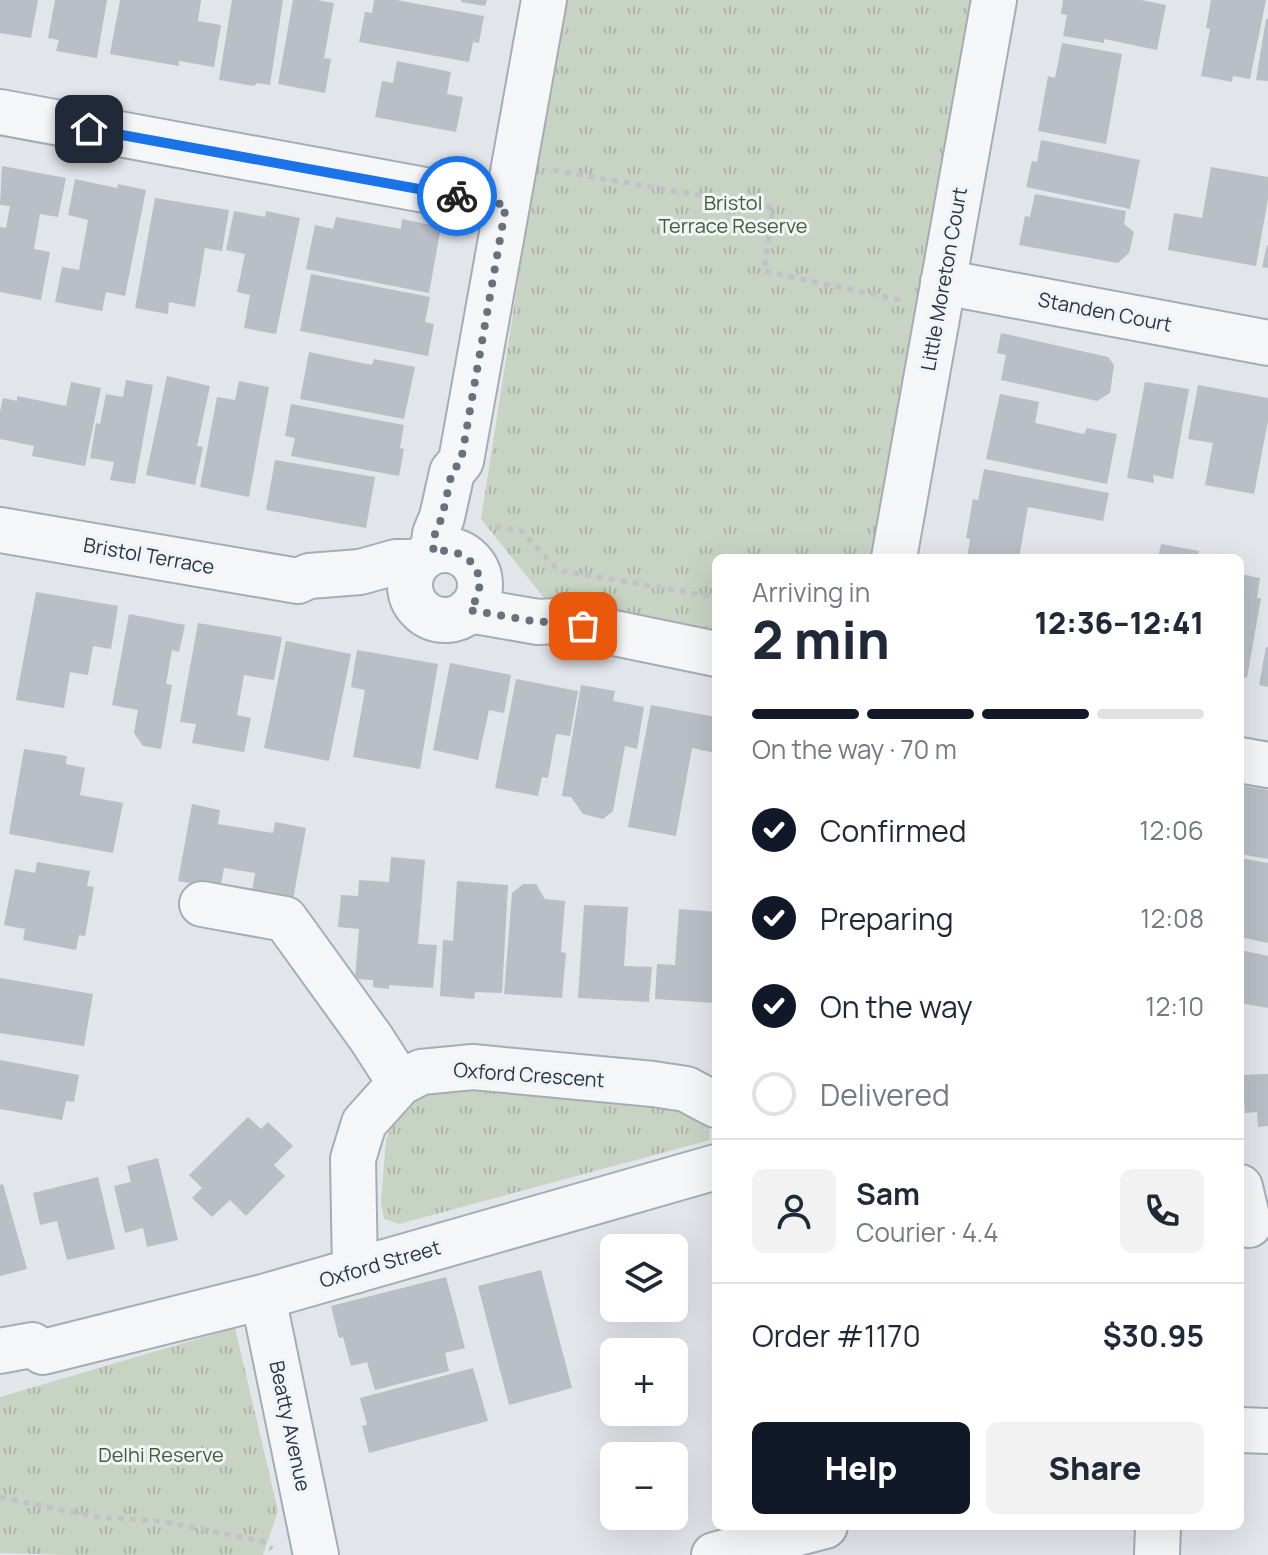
<!DOCTYPE html>
<meta charset="utf-8">
<style>
:root{--surface:#fff;--page:#f2f2f3;--text:#1f2937;--muted:#747a83;--line:#e0e1e3;--accent:#111827}
body{margin:0;font-family:Manrope,sans-serif;background:var(--page);color:var(--text);height:100vh;display:flex;flex-direction:column;font-size:30px;white-space:nowrap}
*{box-sizing:border-box;margin:0}
p{font-size:26px;color:var(--muted)}
.icon{flex:none;width:44px;height:44px;fill:none;stroke:currentColor;stroke-width:2;stroke-linecap:round;stroke-linejoin:round}
.map{position:relative;flex:1;overflow:hidden}
.drawer{position:absolute;left:712px;top:554px;width:532px;height:976px;display:flex;flex-direction:column;background:var(--surface);border-radius:12px;box-shadow:0 8px 32px #0002}
.drawer>*{flex:none}
.buttons{position:absolute;left:600px;top:1234px;display:grid;gap:16px}
.buttons a{display:grid;place-items:center;width:88px;height:88px;border-radius:12px;background:var(--surface);box-shadow:0 8px 32px #0002;font-size:40px}
.pin{position:absolute;display:grid;place-items:center;width:68px;height:68px;color:#fff;margin:-34px;border-radius:16px;box-shadow:0 4px 12px #0006}
.courier{position:absolute;display:grid;place-items:center;width:80px;height:80px;margin:-40px;border:6px solid #1a73e8;border-radius:50%;background:#fff;color:#222;box-shadow:0 2px 10px #0007}
.headline em{font-style:normal;font-weight:800}
.headline div{display:flex;flex-direction:column-reverse}
.headline{display:flex;align-items:center;justify-content:space-between;height:136px;padding:0 40px}
h1{font-size:52px;font-weight:800;line-height:60px}
.bar{display:grid;grid-template-columns:repeat(4,1fr);gap:12px 8px;align-content:center;height:96px;padding:0 40px}
.bar i{height:10px;border-radius:6px;background:var(--line)}
.bar .selected{background:var(--accent)}
.bar p{grid-column:span 4}
.line{display:flex;align-items:center;gap:20px;padding:0 40px;border-top:2px solid var(--line)}
.line div{flex:1}
.round{display:grid;place-items:center;flex:none;width:84px;height:84px;border-radius:12px;background:var(--page)}
ol{padding:0 40px;list-style:none}
li{display:flex;align-items:center;gap:24px;height:88px}
li p{margin-inline-start:auto}
li .icon{padding:8px;border-radius:50%;background:var(--accent);color:#fff;stroke-width:4}
li:last-child{color:var(--muted)}
li i{width:44px;height:44px;border:4px solid var(--line);border-radius:50%}
.action{display:flex;gap:16px;margin-top:auto;padding:16px 40px}
.action a{flex:1;height:92px;border-radius:12px;background:var(--accent);color:#fff;font-size:32px;font-weight:800;line-height:92px;text-align:center}
.action a+a{background:var(--page);color:var(--text)}
.map>svg:first-child{display:block}
.park{fill:url(#park-tufts)}
.building{fill:#b9bec7}
.lines{fill:none;stroke-linecap:round;stroke-linejoin:round}
.minor-casing{stroke:#a7acb4;stroke-width:48}
.path{stroke:#bfc3c9;stroke-width:5;stroke-dasharray:6 6;stroke-linecap:butt}
.minor{stroke:#f4f6f8;stroke-width:44}
.done{stroke:#6a717d;stroke-width:8;stroke-dasharray:0 14.4}
.route{stroke:#1a73e8;stroke-width:10}
.labels{text-anchor:middle;stroke-width:6;stroke-linejoin:round;paint-order:stroke}
.park-label{font-size:20px;fill:#3f5d37;stroke:#f1f4f7}
.street-label{font-size:20px;fill:#2a3342;stroke:#f1f4f7}
</style>
<div class="map">
<svg width="1268" height="1555" viewBox="0 0 1268 1555">
<defs>
<pattern id="park-tufts" width="24" height="20" patternUnits="userSpaceOnUse" patternTransform="scale(2)"><rect width="24" height="20" fill="#c7d4c3"/><path d="M3 7l-1-3M5 7V3M7 7l1-3M15 17l-1-3M17 17v-4M19 17l1-3" fill="none" stroke="#abb6a9"/></pattern>
</defs>
<rect width="100%" height="100%" fill="#e2e5ea"/>
<!-- park -->
<path class="park" d="M 562,0 L 977,0 L 875,558 L 716,558 L 716,636 L 548,603 L 481,519 Z
M 453,1081 L 669,1098 L 709,1116 L 710,1140 L 399,1224 L 384,1219 L 381,1202 L 386,1140 L 395,1118 L 420,1094 Z
M 235,1328 L 278,1511 L 263,1555 L 71,1555 L 0,1553 L 0,1397 Z"/>
<!-- building -->
<path class="building" d="M 0,0 L 38,0 L 31,38 L 0,33 Z
M 55,0 L 107,0 L 97,58 L 56,51 L 59,40 L 48,38 Z
M 120,0 L 201,0 L 198,21 L 221,25 L 214,67 L 179,61 L 179,66 L 110,54 Z
M 232,0 L 283,0 L 270,85 L 257,83 L 254,86 L 219,80 Z
M 293,0 L 317,0 L 334,3 L 324,58 L 331,59 L 325,93 L 278,84 Z
M 374,0 L 396,0 L 484,16 L 479,43 L 473,42 L 469,62 L 359,42 L 365,12 L 372,13 Z
M 461,0 L 487,0 L 485,6 L 461,2 Z
M 1063,0 L 1141,0 L 1166,5 L 1157,50 L 1104,39 L 1104,43 L 1063,36 L 1067,15 L 1061,14 Z
M 1211,0 L 1266,0 L 1250,79 L 1233,76 L 1232,82 L 1201,76 L 1210,29 L 1206,28 Z
M 1266,19 L 1268,19 L 1268,81 L 1256,80 Z
M 1062,43 L 1122,54 L 1106,144 L 1038,131 L 1048,76 L 1055,78 Z
M 397,61 L 451,72 L 447,94 L 463,97 L 456,132 L 375,117 L 382,81 L 393,83 Z
M 1041,140 L 1140,160 L 1130,209 L 1026,187 L 1032,161 L 1037,162 Z
M 2,166 L 66,178 L 58,217 L 40,214 L 34,249 L 50,252 L 41,300 L 0,292 L 0,227 L 6,228 L 10,206 L 0,205 Z
M 1211,167 L 1268,177 L 1268,199 L 1256,266 L 1168,250 L 1174,213 L 1202,218 Z
M 75,179 L 117,188 L 118,184 L 146,190 L 125,296 L 106,292 L 102,311 L 55,302 L 62,267 L 79,270 L 88,220 L 68,215 Z
M 1035,194 L 1126,211 L 1124,224 L 1134,232 L 1129,253 L 1118,263 L 1019,245 L 1025,216 L 1030,217 Z
M 155,198 L 229,210 L 222,251 L 205,248 L 195,307 L 169,302 L 168,314 L 135,308 Z
M 234,211 L 265,217 L 266,211 L 300,218 L 276,334 L 244,328 L 250,295 L 237,292 L 245,254 L 226,250 Z
M 336,217 L 401,229 L 402,219 L 441,227 L 429,293 L 306,269 L 315,225 L 333,229 Z
M 1267,245 L 1268,246 L 1268,268 L 1262,267 Z
M 311,274 L 430,297 L 425,322 L 434,324 L 428,356 L 300,331 Z
M 1001,333 L 1108,357 L 1114,365 L 1110,393 L 1097,401 L 1001,380 L 1006,355 L 997,353 Z
M 309,352 L 372,365 L 374,359 L 415,367 L 404,419 L 300,399 Z
M 167,376 L 210,386 L 197,446 L 203,447 L 195,485 L 146,475 Z
M 126,380 L 153,385 L 135,484 L 110,480 L 114,462 L 90,458 L 96,423 L 100,424 L 106,394 L 123,397 Z
M 239,381 L 269,387 L 249,497 L 200,487 L 217,397 L 235,400 Z
M 71,382 L 101,388 L 85,466 L 32,456 L 34,446 L 0,439 L 0,412 L 3,398 L 17,401 L 17,396 L 66,406 Z
M 1145,382 L 1189,389 L 1173,479 L 1153,475 L 1154,483 L 1127,478 Z
M 1198,385 L 1268,398 L 1268,421 L 1254,494 L 1205,485 L 1213,443 L 1188,439 Z
M 1000,394 L 1039,402 L 1035,423 L 1084,434 L 1087,428 L 1117,434 L 1107,484 L 986,459 Z
M 291,404 L 404,425 L 400,448 L 404,449 L 399,476 L 291,456 L 295,438 L 285,436 Z
M 275,460 L 375,477 L 366,528 L 266,510 Z
M 984,469 L 1109,493 L 1103,521 L 1028,507 L 1019,558 L 967,558 L 970,539 L 966,538 L 973,499 L 978,500 Z
M 1161,544 L 1199,551 L 1197,558 L 1158,558 Z
M 1240,574 L 1260,578 L 1257,598 L 1261,598 L 1247,678 L 1240,677 Z
M 36,592 L 118,606 L 111,649 L 93,646 L 88,675 L 70,672 L 64,708 L 16,700 Z
M 129,614 L 185,625 L 179,652 L 172,650 L 166,684 L 172,685 L 161,749 L 143,746 L 134,733 L 138,710 L 112,705 Z
M 198,623 L 282,637 L 274,680 L 244,675 L 237,715 L 251,718 L 244,752 L 192,743 L 196,724 L 180,722 Z
M 286,641 L 351,654 L 329,761 L 264,748 Z
M 1266,647 L 1268,647 L 1268,687 L 1259,685 Z
M 357,650 L 438,664 L 420,769 L 353,757 L 365,690 L 351,687 Z
M 450,663 L 511,675 L 504,713 L 489,710 L 478,760 L 433,750 Z
M 516,679 L 578,691 L 570,736 L 556,734 L 548,778 L 542,777 L 538,796 L 495,788 Z
M 581,685 L 615,691 L 613,701 L 644,707 L 637,749 L 625,746 L 613,811 L 603,819 L 583,814 L 571,797 L 562,796 Z
M 651,705 L 716,717 L 716,753 L 692,748 L 676,836 L 628,827 Z
M 24,749 L 67,756 L 66,764 L 85,768 L 80,795 L 123,803 L 113,853 L 9,834 Z
M 1240,785 L 1268,790 L 1268,859 L 1240,854 Z
M 192,804 L 220,810 L 218,824 L 273,833 L 275,822 L 306,828 L 292,905 L 251,897 L 255,873 L 224,868 L 220,889 L 178,881 Z
M 391,857 L 425,860 L 418,944 L 437,945 L 433,988 L 389,985 L 389,989 L 373,987 L 373,980 L 355,979 L 359,929 L 338,927 L 341,895 L 358,896 L 359,880 L 389,882 Z
M 1240,858 L 1268,863 L 1268,943 L 1240,937 Z
M 37,862 L 90,871 L 87,886 L 94,887 L 85,936 L 79,935 L 76,950 L 23,940 L 25,929 L 4,925 L 15,869 L 35,873 Z
M 457,881 L 508,885 L 502,993 L 475,992 L 474,999 L 440,996 L 443,940 L 453,941 Z
M 523,884 L 536,884 L 545,899 L 565,901 L 561,952 L 566,953 L 562,998 L 504,994 L 512,893 Z
M 584,905 L 628,907 L 624,966 L 652,967 L 649,1002 L 578,998 Z
M 679,909 L 716,912 L 716,1003 L 655,999 L 657,964 L 675,965 Z
M 1240,950 L 1268,956 L 1268,1008 L 1240,1003 Z
M 0,978 L 93,994 L 84,1046 L 0,1033 Z
M 0,1060 L 79,1075 L 74,1102 L 66,1101 L 62,1120 L 0,1109 Z
M 1268,1074 L 1268,1126 L 1258,1127 L 1257,1112 L 1245,1113 L 1242,1075 Z
M 248,1117 L 261,1129 L 268,1122 L 293,1146 L 274,1165 L 285,1176 L 246,1216 L 230,1200 L 212,1217 L 192,1198 L 202,1188 L 189,1175 Z
M 158,1158 L 178,1240 L 147,1247 L 143,1228 L 125,1233 L 114,1186 L 131,1182 L 127,1166 Z
M 98,1177 L 115,1249 L 67,1260 L 57,1221 L 40,1225 L 33,1193 Z
M 3,1184 L 27,1269 L 0,1276 L 0,1185 Z
M 541,1270 L 572,1388 L 509,1405 L 478,1286 Z
M 446,1277 L 465,1348 L 445,1353 L 449,1371 L 375,1390 L 367,1362 L 351,1366 L 343,1337 L 339,1338 L 331,1306 Z
M 473,1368 L 488,1421 L 369,1453 L 362,1426 L 367,1425 L 360,1398 Z"/>
<g class="lines">
<defs>
<path id="minor" d="M 0,112 L 506,205
M 943,282 L 1268,343
M 0,530 L 298,581 L 309,576 L 360,572 L 396,562 L 418,562
M410 585a35 35 0 1 1 70 0a35 35 0 1 1-70 0Z
M 433,552 L 435,534 L 442,517 L 452,472 L 461,461 L 544,0
M 894,558 L 994,0
M 469,610 L 538,622 L 556,621 L 716,654
M 1240,760 L 1268,765
M 202,904 L 285,919 L 371,1038 L 400,1083
M 1240,1187 L 1249,1225
M 355,1271 L 353,1159 L 364,1123 L 400,1083 L 421,1072 L 473,1067 L 653,1084 L 686,1089 L 716,1105
M 263,1297 L 316,1555
M 0,1351 L 32,1345 L 43,1352 L 263,1297 L 716,1167
M 1240,1430 L 1268,1431
M 714,1555 L 825,1526
M 1157,1555 L 1158,1526"/>
</defs>
<!-- minor casing -->
<use href="#minor" class="minor-casing"/>
<!-- path -->
<path class="path" d="M 553,170 L 773,208 L 764,271 L 900,300
M 495,527 L 520,530 L 558,570 L 716,597
M 0,1497 L 95,1517 L 159,1521 L 262,1541 L 272,1549"/>
<!-- minor -->
<use href="#minor" class="minor"/>
</g>
<g class="lines">
<!-- done -->
<path class="done" d="M 457,196 L 506,205 L 461,461 L 452,472 L 442,517 L 435,534 L 433,552 C 471,544 494,580 469,610 L 538,622 L 556,621 L 583,626"/>
<!-- route -->
<path class="route" d="M 89,129 L 457,196"/>
</g>
<g class="labels">
<!-- park labels -->
<g class="park-label">
<text x="733" y="210">Bristol<tspan x="733" dy="23">Terrace Reserve</tspan></text>
<text x="161" y="1462">Delhi Reserve</text>
</g>
<!-- street labels -->
<g class="street-label">
<text transform="translate(944 279) rotate(-80)" y="7">Little Moreton Court</text>
<text transform="translate(1105 312) rotate(11)" y="7">Standen Court</text>
<text transform="translate(149 556) rotate(10)" y="7">Bristol Terrace</text>
<text transform="translate(529 1075) rotate(4)" y="7">Oxford Crescent</text>
<text transform="translate(380 1264) rotate(-16)" y="7">Oxford Street</text>
<text transform="translate(290 1426) rotate(78)" y="7">Beatty Avenue</text>
</g>
</g>
</svg>
<div class="buttons">
<a><svg class="icon" aria-label="layers" viewBox="0 0 24 24"><path d="M12 4l9 5-9 5-9-5zM3 14l9 5 9-5"/></svg></a>
<a>+</a>
<a>−</a>
</div>
<div class="pin" style="left:583px;top:626px;background:#ea580c"><svg class="icon" aria-label="bag" viewBox="0 0 24 24"><path d="M5 8h14l-1 12H6zM9 8a3 3 0 0 1 6 0"/></svg></div>
<div class="pin" style="left:89px;top:129px;background:#1f2937"><svg class="icon" aria-label="home" viewBox="0 0 24 24"><path d="M3 11l9-7 9 7M6 9v11h12V9"/></svg></div>
<div class="courier" style="left:457px;top:196px"><svg class="icon" aria-label="bike" viewBox="0 0 24 24"><circle cx="6" cy="16" r="4"/><circle cx="18" cy="16" r="4"/><path d="M6 16l4-8h5l3 8M10 8l3 8H6M13 5h3"/></svg></div>
<section class="drawer">
<div class="headline"><div><h1>2 min</h1><p>Arriving in</p></div><em>12:36–12:41</em></div>
<div class="bar"><i class="selected"></i><i class="selected"></i><i class="selected"></i><i></i><p>On the way · 70 m</p></div>
<ol>
<li><svg class="icon" aria-label="check" viewBox="0 0 24 24"><path d="M5 12l5 5 9-10"/></svg>Confirmed<p>12:06</p></li>
<li><svg class="icon" aria-label="check" viewBox="0 0 24 24"><path d="M5 12l5 5 9-10"/></svg>Preparing<p>12:08</p></li>
<li><svg class="icon" aria-label="check" viewBox="0 0 24 24"><path d="M5 12l5 5 9-10"/></svg>On the way<p>12:10</p></li>
<li><i></i>Delivered</li>
</ol>
<div class="line" style="height:144px"><a class="round"><svg class="icon" aria-label="person" viewBox="0 0 24 24"><circle cx="12" cy="8" r="4"/><path d="M4 21q1-7 8-7t8 7"/></svg></a><div><b>Sam</b><p>Courier · 4.4</p></div><a class="round"><svg class="icon" aria-label="phone" viewBox="0 0 24 24"><path d="M5 4h4l2 5-3 2q2 4 5 5l2-3 5 2v4C11 20 4 13 5 4z"/></svg></a></div>
<div class="line" style="height:104px"><div>Order #1170</div><b>$30.95</b></div>
<div class="action"><a>Help</a><a>Share</a></div>
</section>
</div>
